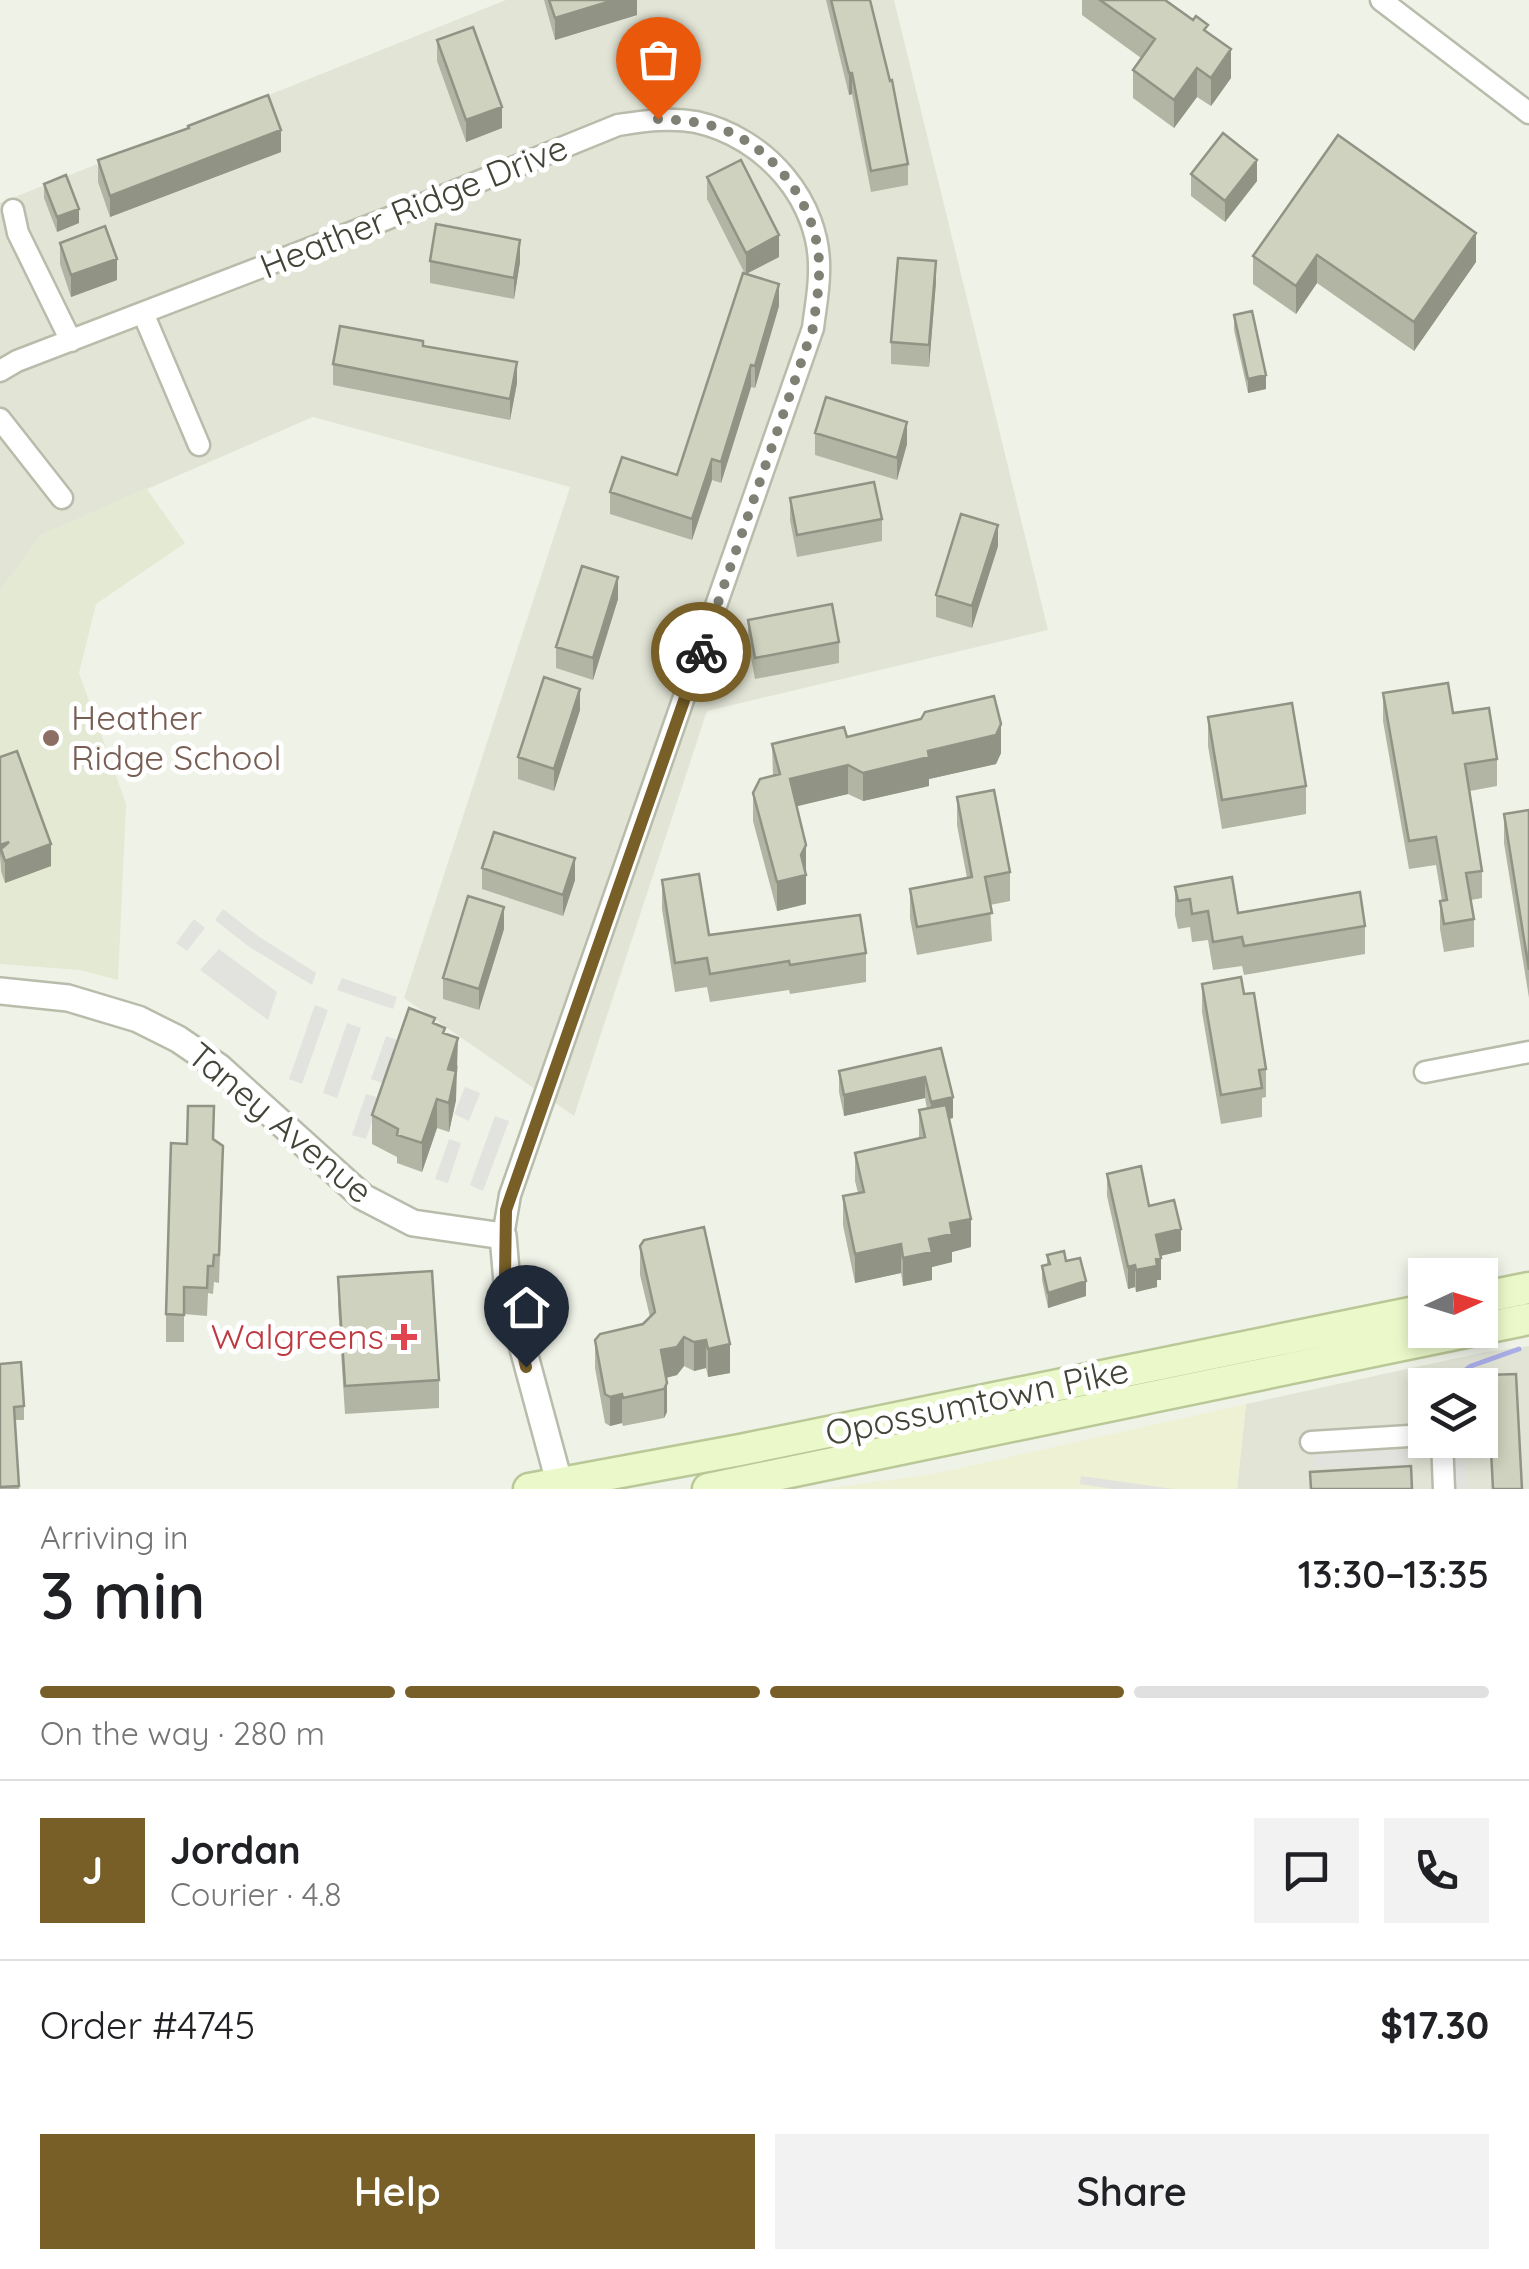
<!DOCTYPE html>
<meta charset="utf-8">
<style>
:root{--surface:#fff;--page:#f2f2f2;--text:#202124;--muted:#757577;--line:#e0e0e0;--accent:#785f28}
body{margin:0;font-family:Quicksand,sans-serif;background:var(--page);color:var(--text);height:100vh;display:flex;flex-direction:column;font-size:38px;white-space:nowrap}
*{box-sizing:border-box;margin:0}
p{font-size:32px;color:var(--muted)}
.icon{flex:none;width:55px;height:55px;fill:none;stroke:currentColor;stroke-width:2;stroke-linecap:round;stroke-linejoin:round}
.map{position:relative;height:1489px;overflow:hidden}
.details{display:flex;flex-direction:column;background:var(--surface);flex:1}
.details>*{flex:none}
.needle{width:65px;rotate:86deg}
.buttons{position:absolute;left:1408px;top:1258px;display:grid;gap:20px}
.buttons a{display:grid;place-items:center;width:90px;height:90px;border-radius:0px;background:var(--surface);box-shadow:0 5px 15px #0003;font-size:50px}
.pin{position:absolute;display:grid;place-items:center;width:85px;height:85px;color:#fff;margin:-102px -42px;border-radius:50% 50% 50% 0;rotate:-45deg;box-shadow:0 0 10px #0007}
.pin .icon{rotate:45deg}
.courier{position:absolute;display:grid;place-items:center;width:100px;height:100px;margin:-50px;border:8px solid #785f28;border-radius:50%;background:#fff;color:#222;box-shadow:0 2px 12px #0007}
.overview em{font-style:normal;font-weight:600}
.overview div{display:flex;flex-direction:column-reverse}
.overview{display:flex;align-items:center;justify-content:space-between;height:170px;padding:0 40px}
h1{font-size:65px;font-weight:600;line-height:75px}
.bar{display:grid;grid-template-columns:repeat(4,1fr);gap:15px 10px;align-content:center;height:120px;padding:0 40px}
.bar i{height:12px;border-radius:8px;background:var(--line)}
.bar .active{background:var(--accent)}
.bar p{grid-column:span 4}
.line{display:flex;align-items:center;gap:25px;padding:0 40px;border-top:2px solid var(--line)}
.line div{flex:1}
.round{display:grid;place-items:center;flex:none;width:105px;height:105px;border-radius:0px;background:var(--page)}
.primary-button{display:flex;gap:20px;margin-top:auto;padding:20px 40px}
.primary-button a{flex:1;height:115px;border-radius:0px;background:var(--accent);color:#fff;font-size:40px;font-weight:600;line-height:115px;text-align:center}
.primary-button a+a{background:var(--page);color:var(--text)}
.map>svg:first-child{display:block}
.residential{fill:#e2e5d6;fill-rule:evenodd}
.commercial{fill:#eef1d4}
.education{fill:#e3e9d2}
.parking{fill:#e2e3de}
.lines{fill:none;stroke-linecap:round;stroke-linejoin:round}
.stream{stroke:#a9ade8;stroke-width:5}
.minor-casing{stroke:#b8bcaa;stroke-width:25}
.tertiary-casing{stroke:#b8bcaa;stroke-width:30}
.secondary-casing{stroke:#bac797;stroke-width:35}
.minor{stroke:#fff;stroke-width:20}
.tertiary{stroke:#fff;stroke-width:25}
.secondary{stroke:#ebf9ca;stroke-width:30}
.wall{fill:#b2b5a3}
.shaded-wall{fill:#919385}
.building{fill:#cfd2be;stroke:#919385;stroke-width:2.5}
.done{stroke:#7f8175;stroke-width:10;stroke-dasharray:0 18}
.route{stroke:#785f28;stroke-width:12}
.education-dot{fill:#8d6e63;stroke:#fff;stroke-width:4}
.health-dot{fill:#e0444e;stroke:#fff;stroke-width:4}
.labels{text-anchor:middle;stroke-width:10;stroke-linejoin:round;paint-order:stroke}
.street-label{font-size:35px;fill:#424437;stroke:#fff}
.education-label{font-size:35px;fill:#785e54;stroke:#fff;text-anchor:start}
.health-label{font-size:35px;fill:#be3a42;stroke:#fff;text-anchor:end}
</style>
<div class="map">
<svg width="1529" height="1489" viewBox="0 0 1529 1489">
<rect width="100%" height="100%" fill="#eff2e7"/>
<!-- residential -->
<path class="residential" d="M 506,0 L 894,0 L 1048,630 L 707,711 L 574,1116 L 404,998 L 570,487 L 313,417 L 41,535 L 0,591 L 0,203 Z
M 1529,1346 L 1529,1489 L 1237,1489 L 1246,1404 L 1485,1352 ZM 1425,1385 L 1480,1385 L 1480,1440 L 1425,1440 Z"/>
<!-- commercial -->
<path class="commercial" d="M 1246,1404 L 1237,1489 L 822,1489 L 934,1474 Z"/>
<!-- education -->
<path class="education" d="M 146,488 L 185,543 L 96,604 L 79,673 L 126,804 L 118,980 L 80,970 L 0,964 L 0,591 L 41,535 Z"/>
<!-- parking -->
<path class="parking" d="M 223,909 L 258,936 L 316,973 L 312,985 L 248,946 L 215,920 Z
M 194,919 L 205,928 L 187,951 L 176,943 Z
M 219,949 L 277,992 L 268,1020 L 200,970 Z
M 342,978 L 397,997 L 393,1009 L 337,990 Z
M 315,1005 L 328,1010 L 302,1084 L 289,1079 Z
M 347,1023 L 361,1028 L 337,1098 L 323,1093 Z
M 386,1036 L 400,1041 L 385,1084 L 371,1079 Z
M 465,1087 L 480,1093 L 469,1121 L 454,1114 Z
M 366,1094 L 380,1098 L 366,1139 L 352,1135 Z
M 495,1116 L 509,1121 L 483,1191 L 470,1185 Z
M 449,1139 L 461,1143 L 448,1183 L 435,1179 Z
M 1451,1440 L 1466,1440 L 1467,1489 L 1452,1489 Z
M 1407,1450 L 1408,1465 L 1313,1468 L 1313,1454 Z
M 1081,1476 L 1173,1489 L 1114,1489 L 1080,1484 Z"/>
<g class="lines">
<!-- stream -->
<path class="stream" d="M 1446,1384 L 1471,1366 L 1519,1349"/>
<defs>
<path id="minor" d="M 1381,0 L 1529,113
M 13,210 L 18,233 L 71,341
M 143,313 L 199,445
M 0,371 L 17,361 L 384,220 L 618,125 C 644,121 670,117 696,122 C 765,137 822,201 819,273 C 819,291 815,310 813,328 L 510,1195 L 503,1236
M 0,419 L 62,498
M 1425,1072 L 1529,1052
M 1442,1440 L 1444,1489
M 1311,1442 L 1425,1435"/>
<path id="tertiary" d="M 0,991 L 68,998 L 138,1019 L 178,1039 L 219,1067 L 363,1197 L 413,1223 L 503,1236
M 503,1236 L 508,1293 L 561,1489"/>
<path id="secondary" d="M 1480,1298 L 1529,1288
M 1480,1329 L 1529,1319
M 529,1489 L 740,1450 L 1425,1310
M 708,1489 L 1475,1330"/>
</defs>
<!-- minor casing -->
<use href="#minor" class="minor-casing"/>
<!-- tertiary casing -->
<use href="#tertiary" class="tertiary-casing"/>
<!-- secondary casing -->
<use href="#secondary" class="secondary-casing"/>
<!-- minor -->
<use href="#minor" class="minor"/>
<!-- tertiary -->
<use href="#tertiary" class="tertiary"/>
<!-- secondary -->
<use href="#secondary" class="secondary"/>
</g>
<!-- wall -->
<path class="wall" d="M 544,0 L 637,0 L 637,15 L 555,40 Z
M 826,0 L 870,0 L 908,164 L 908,185 L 871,192 L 852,94 L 849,95 Z
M 1082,0 L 1165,0 L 1208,32 L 1231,78 L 1211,106 L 1197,97 L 1174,128 L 1133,98 L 1133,70 L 1141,58 L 1082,15 Z
M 437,40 L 502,128 L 466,142 L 437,61 Z
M 188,129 L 281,152 L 110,217 L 98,182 L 98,160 Z
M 1338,135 L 1476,262 L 1414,351 L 1317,283 L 1296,314 L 1253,284 L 1253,256 Z
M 1191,174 L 1257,181 L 1225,222 L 1191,196 Z
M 707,177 L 779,257 L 746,274 L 779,306 L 755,388 L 751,387 L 721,483 L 712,480 L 692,540 L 610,514 L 610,492 L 677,475 L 745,274 L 707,199 Z
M 44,184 L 79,223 L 57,232 L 44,198 Z
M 60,243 L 117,280 L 71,297 L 60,264 Z
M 430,261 L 520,262 L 514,299 L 430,283 Z
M 936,282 L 929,367 L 891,364 L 891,342 Z
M 1234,315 L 1266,389 L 1248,393 L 1234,330 Z
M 423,346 L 517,383 L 510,420 L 333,385 L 333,364 Z
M 815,433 L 907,444 L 897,480 L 815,455 Z
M 790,498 L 882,519 L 882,541 L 797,557 L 790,520 Z
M 998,546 L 972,628 L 936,617 L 936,595 Z
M 618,599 L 593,680 L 556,668 L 556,647 Z
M 748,620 L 839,642 L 839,663 L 755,679 L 748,642 Z
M 1383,693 L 1453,713 L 1497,759 L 1497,786 L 1470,791 L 1482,871 L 1482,898 L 1471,900 L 1474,919 L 1474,947 L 1444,952 L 1440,929 L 1440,901 L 1442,901 L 1436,865 L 1409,869 L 1383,721 Z
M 580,710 L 554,791 L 518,779 L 518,757 Z
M 1208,717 L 1306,786 L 1306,814 L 1222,829 L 1208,746 Z
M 847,737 L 1001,753 L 996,764 L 929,779 L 929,786 L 863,801 L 848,794 L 796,806 L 806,845 L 806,904 L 777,911 L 753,821 L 753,793 L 773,776 L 772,744 Z
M 0,757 L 51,866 L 5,883 L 1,871 Z
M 957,797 L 1010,872 L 1010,901 L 990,905 L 992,941 L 917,955 L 910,918 L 910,889 L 967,878 L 957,825 Z
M 1529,810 L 1529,998 L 1504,843 L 1504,814 Z
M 482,868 L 575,880 L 563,916 L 482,889 Z
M 662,880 L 709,935 L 866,953 L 866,982 L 790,994 L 789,990 L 710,1002 L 707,987 L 675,992 L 662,909 Z
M 1175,887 L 1238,913 L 1365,926 L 1365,954 L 1244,975 L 1242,966 L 1213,970 L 1208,940 L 1192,942 L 1190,927 L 1178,929 L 1175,915 Z
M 504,929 L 479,1010 L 443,999 L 443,978 Z
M 1202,984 L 1244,994 L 1266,1069 L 1266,1097 L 1262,1098 L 1262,1117 L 1221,1124 L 1202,1012 Z
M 435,1024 L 445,1034 L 458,1067 L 456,1074 L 456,1100 L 449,1132 L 437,1128 L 422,1172 L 397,1163 L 397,1157 L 372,1144 L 372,1115 Z
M 941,1048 L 953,1118 L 949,1119 L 971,1247 L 952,1252 L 952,1262 L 932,1267 L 932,1280 L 903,1286 L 901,1273 L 855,1283 L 843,1225 L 843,1196 L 858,1193 L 855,1181 L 855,1153 L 919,1138 L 919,1110 L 927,1109 L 925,1098 L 844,1116 L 839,1092 L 839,1071 Z
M 213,1139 L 223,1174 L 219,1283 L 214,1282 L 213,1294 L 208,1293 L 207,1316 L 184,1314 L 184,1342 L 166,1342 L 166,1314 L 187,1144 Z
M 1107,1174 L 1149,1206 L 1181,1251 L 1160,1256 L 1161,1280 L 1157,1280 L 1157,1287 L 1136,1292 L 1135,1287 L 1128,1289 L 1107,1196 Z
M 640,1246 L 730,1373 L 708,1377 L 706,1368 L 694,1371 L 684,1366 L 677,1375 L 666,1378 L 667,1412 L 664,1418 L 623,1426 L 622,1423 L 610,1426 L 605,1423 L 595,1368 L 595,1340 L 643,1324 L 650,1317 L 640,1275 Z
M 1047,1255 L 1066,1261 L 1086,1296 L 1048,1308 L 1042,1280 L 1042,1266 L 1047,1264 Z
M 338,1277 L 439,1380 L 439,1408 L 345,1414 L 338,1306 Z
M 0,1364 L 24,1406 L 24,1420 L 15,1420 L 19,1489 L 0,1489 Z"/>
<!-- shaded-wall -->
<path class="shaded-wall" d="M 614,0 L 637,0 L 637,15 L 555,40 L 555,18 Z
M 1231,49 L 1231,78 L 1211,106 L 1211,78 Z
M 1197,68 L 1197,97 L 1174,128 L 1174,100 Z
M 849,73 L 852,73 L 852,94 L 849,95 Z
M 502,107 L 502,128 L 466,142 L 466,120 Z
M 281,130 L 281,152 L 110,217 L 110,196 Z
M 1257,160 L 1257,181 L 1225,222 L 1225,201 Z
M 79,209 L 79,223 L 57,232 L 57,217 Z
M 1476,233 L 1476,262 L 1414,351 L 1414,322 Z
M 779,235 L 779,257 L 746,274 L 746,253 Z
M 520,240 L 520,262 L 514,299 L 514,278 Z
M 1317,255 L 1317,283 L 1296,314 L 1296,286 Z
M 117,259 L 117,280 L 71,297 L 71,275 Z
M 936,261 L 936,282 L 929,367 L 929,345 Z
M 779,284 L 779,306 L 755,388 L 755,366 Z
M 517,362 L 517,383 L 510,420 L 510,399 Z
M 751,365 L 751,387 L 721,483 L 721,462 Z
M 1266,375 L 1266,389 L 1248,393 L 1248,379 Z
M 907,422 L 907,444 L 897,480 L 897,458 Z
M 712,459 L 712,480 L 692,540 L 692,519 Z
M 998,525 L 998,546 L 972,628 L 972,606 Z
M 618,577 L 618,599 L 593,680 L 593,658 Z
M 580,689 L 580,710 L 554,791 L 554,769 Z
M 1001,724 L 1001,753 L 996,764 L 929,779 L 929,786 L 863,801 L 863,773 Z
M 848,765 L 848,794 L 790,808 L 790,779 Z
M 9,842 L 51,844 L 51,866 L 5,883 L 5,861 L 1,849 L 0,867 L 0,845 Z
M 806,845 L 806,904 L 777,911 L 777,882 L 801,855 Z
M 575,858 L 575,880 L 563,916 L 563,895 Z
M 504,907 L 504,929 L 479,1010 L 479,989 Z
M 458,1038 L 456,1100 L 449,1132 L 448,1069 Z
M 925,1077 L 925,1098 L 844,1116 L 844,1095 Z
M 953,1097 L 953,1118 L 931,1123 L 931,1102 Z
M 437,1099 L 437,1128 L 422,1172 L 422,1143 Z
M 971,1219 L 971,1247 L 952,1252 L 952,1262 L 932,1267 L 932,1280 L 903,1286 L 903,1258 L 950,1223 Z
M 1181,1229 L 1181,1251 L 1156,1257 L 1156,1235 Z
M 901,1244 L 901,1273 L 855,1283 L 855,1254 Z
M 1161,1258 L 1161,1280 L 1157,1280 L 1157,1287 L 1136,1292 L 1136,1270 L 1156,1259 Z
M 1135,1265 L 1135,1287 L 1128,1289 L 1128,1267 Z
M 1086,1281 L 1086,1296 L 1048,1308 L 1048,1293 Z
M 684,1337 L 684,1366 L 677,1375 L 661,1379 L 661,1350 Z
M 706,1340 L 706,1368 L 694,1371 L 694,1342 Z
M 730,1344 L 730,1373 L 708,1377 L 708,1349 Z
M 667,1383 L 667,1412 L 664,1418 L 664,1389 Z
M 622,1394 L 622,1423 L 610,1426 L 610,1397 Z"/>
<!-- building -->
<path class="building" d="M 549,0 L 614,0 L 555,18 Z
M 831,0 L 870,0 L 890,81 L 892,80 L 908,164 L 871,171 L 852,73 L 849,73 Z
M 1100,0 L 1165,0 L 1193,20 L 1196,16 L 1208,25 L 1204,30 L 1231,49 L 1211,78 L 1197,68 L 1174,100 L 1133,70 L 1155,39 Z
M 473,27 L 502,107 L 466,120 L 437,40 Z
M 268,95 L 281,130 L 110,196 L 98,160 L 189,128 L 188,126 Z
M 1223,133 L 1257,160 L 1225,201 L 1191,174 Z
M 1338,135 L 1476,233 L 1414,322 L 1317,255 L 1296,286 L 1253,256 Z
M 741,160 L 779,235 L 746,253 L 707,177 Z
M 66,175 L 79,209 L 57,217 L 44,184 Z
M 436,224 L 520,240 L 514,278 L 430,261 Z
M 105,226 L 117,259 L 71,275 L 60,243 Z
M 898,258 L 936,261 L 929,345 L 891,342 Z
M 743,273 L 779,284 L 755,366 L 751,365 L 721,462 L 712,459 L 692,519 L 610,492 L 622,457 L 677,475 Z
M 1252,311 L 1266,375 L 1248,379 L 1234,315 Z
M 340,326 L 423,341 L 423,346 L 517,362 L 510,399 L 333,364 Z
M 826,397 L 907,422 L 897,458 L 815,433 Z
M 874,482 L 882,519 L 797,535 L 790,498 Z
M 961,514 L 998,525 L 972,606 L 936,595 Z
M 582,566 L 618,577 L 593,658 L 556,647 Z
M 832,604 L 839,642 L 755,658 L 748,620 Z
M 544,677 L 580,689 L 554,769 L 518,757 Z
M 1448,683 L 1453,713 L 1489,708 L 1497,759 L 1465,764 L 1482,871 L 1466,873 L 1474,919 L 1444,924 L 1440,901 L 1447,900 L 1436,837 L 1409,841 L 1383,693 Z
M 994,696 L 1001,724 L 996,735 L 928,751 L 929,757 L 863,773 L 848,765 L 790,779 L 806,845 L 801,855 L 806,875 L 777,882 L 753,793 L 760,779 L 780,774 L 772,744 L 844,727 L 847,737 L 921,719 L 925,712 Z
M 1292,703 L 1306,786 L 1222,800 L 1208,717 Z
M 17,751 L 51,844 L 5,861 L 1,849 L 9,842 L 0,845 L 0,757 Z
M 994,790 L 1010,872 L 985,877 L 992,913 L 917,927 L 910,889 L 972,877 L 957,797 Z
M 1529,810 L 1529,970 L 1504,814 Z
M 494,832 L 575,858 L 563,895 L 482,868 Z
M 699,874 L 709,935 L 860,915 L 866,953 L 790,965 L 789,961 L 710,974 L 707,958 L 675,963 L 662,880 Z
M 1232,877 L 1238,913 L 1360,892 L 1365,926 L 1244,946 L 1242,937 L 1213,942 L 1208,911 L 1192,914 L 1190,899 L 1178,901 L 1175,887 Z
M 468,896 L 504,907 L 479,989 L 443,978 Z
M 1241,977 L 1244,994 L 1254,993 L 1266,1069 L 1259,1070 L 1262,1088 L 1221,1095 L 1202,984 Z
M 409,1008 L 435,1018 L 433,1023 L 445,1028 L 443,1033 L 458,1038 L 448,1069 L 456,1071 L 449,1103 L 437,1099 L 422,1143 L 397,1135 L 398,1129 L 372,1115 Z
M 941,1048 L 953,1097 L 931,1102 L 925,1077 L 844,1095 L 839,1071 Z
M 946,1105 L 971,1219 L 950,1223 L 952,1234 L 929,1239 L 932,1252 L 903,1258 L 901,1244 L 855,1254 L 843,1196 L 864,1192 L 855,1153 L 925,1137 L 919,1110 Z
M 188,1106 L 214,1106 L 213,1139 L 223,1146 L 219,1255 L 214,1255 L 213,1266 L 208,1266 L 207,1288 L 184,1287 L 184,1315 L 166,1314 L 171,1143 L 187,1144 Z
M 1141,1166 L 1149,1206 L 1174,1200 L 1181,1229 L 1156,1235 L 1161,1258 L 1156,1259 L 1157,1266 L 1136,1270 L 1135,1265 L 1128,1267 L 1107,1174 Z
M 704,1227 L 730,1344 L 708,1349 L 706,1340 L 694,1342 L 684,1337 L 677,1347 L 661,1350 L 667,1383 L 664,1389 L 623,1398 L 622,1394 L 610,1397 L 605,1394 L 595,1340 L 600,1334 L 643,1324 L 655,1312 L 640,1246 L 644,1240 Z
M 1064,1251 L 1066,1261 L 1080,1258 L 1086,1281 L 1048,1293 L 1042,1266 L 1050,1264 L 1047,1255 Z
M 432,1271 L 439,1380 L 345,1386 L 338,1277 Z
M 21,1362 L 24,1406 L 14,1407 L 19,1486 L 0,1487 L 0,1364 Z
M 1516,1374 L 1522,1489 L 1493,1489 L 1487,1375 Z
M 1411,1466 L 1412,1489 L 1311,1489 L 1310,1472 Z"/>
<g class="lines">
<!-- done -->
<path class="done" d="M 658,119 C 682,120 705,122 727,131 C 781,154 822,215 819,274 C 819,292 815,310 813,328 L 701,652"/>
<!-- route -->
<path class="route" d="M 526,1367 L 505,1277 L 506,1210 L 701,652"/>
</g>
<!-- markers -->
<circle class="education-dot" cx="51" cy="738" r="10"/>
<path class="health-dot" d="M399 1322h10v10h10v10h-10v10h-10v-10h-10v-10h10z"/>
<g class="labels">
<!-- street labels -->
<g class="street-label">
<text transform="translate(414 207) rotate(-22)" y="12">Heather Ridge Drive</text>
<text transform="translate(280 1123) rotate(40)" y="12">Taney Avenue</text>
<text transform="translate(977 1402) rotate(-12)" y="12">Opossumtown Pike</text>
</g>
<!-- education labels -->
<g class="education-label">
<text x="71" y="730">Heather<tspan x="71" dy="40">Ridge School</tspan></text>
</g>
<!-- health labels -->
<g class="health-label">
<text x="384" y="1349">Walgreens</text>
</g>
</g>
</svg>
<div class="buttons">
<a><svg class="needle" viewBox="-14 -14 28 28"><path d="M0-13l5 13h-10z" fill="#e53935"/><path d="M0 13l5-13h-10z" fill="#757577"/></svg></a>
<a><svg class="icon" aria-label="layers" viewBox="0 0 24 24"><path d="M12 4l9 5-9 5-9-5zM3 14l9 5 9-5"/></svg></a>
</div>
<div class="pin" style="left:658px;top:119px;background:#ea580c"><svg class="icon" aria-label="bag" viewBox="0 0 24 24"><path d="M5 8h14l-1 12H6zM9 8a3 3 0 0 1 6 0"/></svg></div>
<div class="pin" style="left:526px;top:1367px;background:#1f2937"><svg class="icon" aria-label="home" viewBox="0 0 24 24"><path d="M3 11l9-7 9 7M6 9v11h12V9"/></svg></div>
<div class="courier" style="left:701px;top:652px"><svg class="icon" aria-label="bike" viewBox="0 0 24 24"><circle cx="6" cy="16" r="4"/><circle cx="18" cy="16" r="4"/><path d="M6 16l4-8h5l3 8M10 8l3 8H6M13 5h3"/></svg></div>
</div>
<section class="details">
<div class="overview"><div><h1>3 min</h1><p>Arriving in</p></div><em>13:30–13:35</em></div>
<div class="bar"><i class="active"></i><i class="active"></i><i class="active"></i><i></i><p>On the way · 280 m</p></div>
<div class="line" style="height:180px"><b class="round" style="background:var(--accent);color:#fff">J</b><div><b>Jordan</b><p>Courier · 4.8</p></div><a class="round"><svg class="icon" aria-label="chat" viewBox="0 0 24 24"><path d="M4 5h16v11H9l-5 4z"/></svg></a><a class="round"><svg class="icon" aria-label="phone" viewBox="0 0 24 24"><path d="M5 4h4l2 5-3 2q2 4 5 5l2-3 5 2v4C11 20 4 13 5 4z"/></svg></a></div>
<div class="line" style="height:130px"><div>Order #4745</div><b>$17.30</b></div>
<div class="primary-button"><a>Help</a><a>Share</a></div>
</section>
